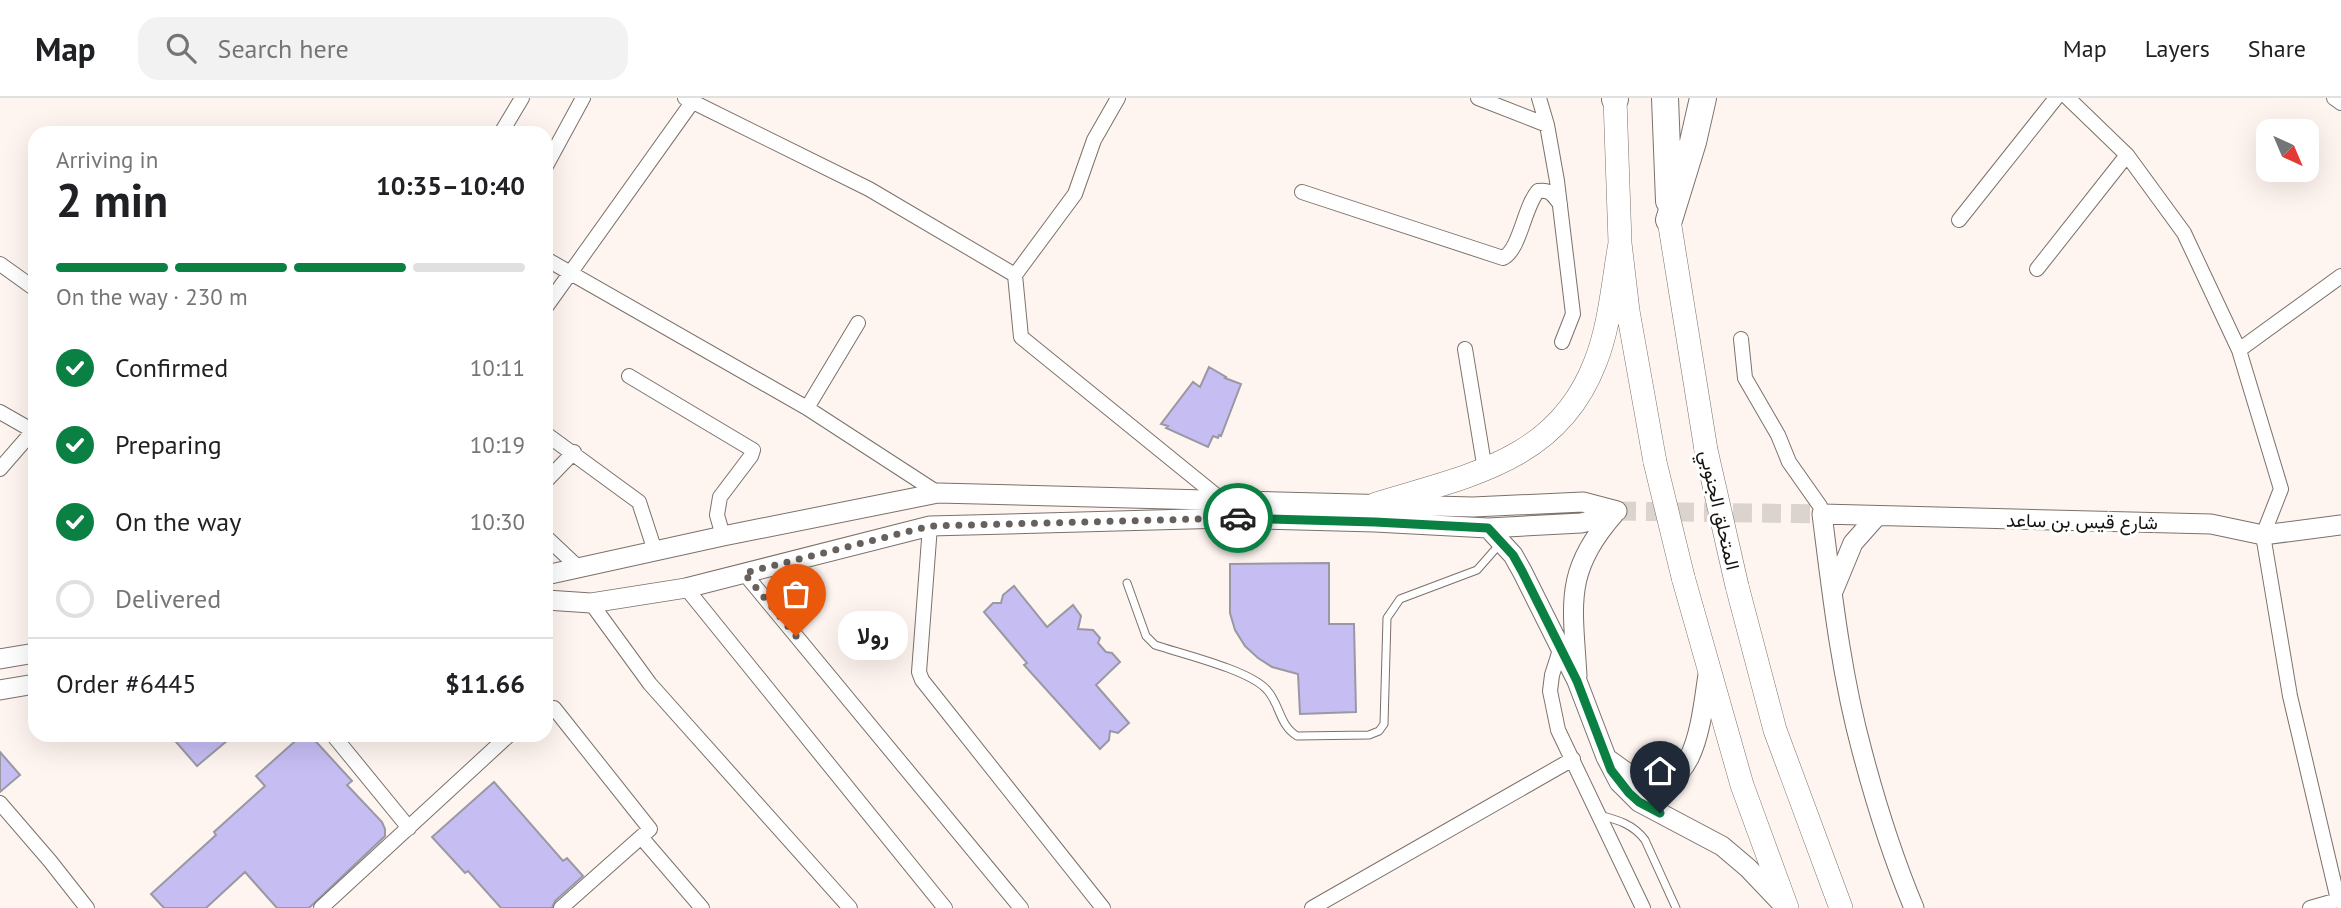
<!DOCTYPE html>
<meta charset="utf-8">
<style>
:root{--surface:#fff;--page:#f2f2f2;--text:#202124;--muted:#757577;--line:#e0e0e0;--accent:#0b8043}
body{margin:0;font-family:"PT Sans",Vazirmatn,sans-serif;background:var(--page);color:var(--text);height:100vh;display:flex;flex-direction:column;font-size:26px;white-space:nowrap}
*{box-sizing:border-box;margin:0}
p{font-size:23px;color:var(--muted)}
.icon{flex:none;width:38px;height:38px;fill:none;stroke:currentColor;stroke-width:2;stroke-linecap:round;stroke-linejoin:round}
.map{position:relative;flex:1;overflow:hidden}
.panel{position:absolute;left:28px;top:28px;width:525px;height:616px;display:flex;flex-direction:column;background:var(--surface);border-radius:21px;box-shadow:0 7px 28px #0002}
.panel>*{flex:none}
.needle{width:46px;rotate:136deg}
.buttons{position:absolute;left:2256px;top:21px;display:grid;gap:14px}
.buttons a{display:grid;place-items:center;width:63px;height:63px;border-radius:14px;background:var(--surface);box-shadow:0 7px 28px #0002;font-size:35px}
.pin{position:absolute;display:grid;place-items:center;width:60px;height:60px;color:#fff;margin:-72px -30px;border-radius:50% 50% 50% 0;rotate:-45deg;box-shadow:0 0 7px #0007}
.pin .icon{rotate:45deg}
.courier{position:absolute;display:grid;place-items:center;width:70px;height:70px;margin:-35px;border:5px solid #0b8043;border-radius:50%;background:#fff;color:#222;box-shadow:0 2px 9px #0007}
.bubble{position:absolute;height:49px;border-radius:21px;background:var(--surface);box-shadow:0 7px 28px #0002;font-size:23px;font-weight:700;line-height:49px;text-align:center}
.headline em{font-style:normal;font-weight:700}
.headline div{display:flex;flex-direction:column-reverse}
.headline{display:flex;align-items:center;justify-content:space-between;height:119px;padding:0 28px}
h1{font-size:46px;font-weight:700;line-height:52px}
.bar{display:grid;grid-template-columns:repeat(4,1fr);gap:10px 7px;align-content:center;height:84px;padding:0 28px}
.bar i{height:9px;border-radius:5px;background:var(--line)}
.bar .selected{background:var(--accent)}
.bar p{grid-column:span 4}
.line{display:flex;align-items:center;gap:18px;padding:0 28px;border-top:2px solid var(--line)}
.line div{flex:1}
ol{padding:0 28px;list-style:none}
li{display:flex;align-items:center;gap:21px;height:77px}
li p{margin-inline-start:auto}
li .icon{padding:7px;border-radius:50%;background:var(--accent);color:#fff;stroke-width:4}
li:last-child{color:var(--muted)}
li i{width:38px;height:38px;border:4px solid var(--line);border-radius:50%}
header{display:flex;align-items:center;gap:42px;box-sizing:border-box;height:98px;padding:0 35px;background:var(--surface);border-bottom:2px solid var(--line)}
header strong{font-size:33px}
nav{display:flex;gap:38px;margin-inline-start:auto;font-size:24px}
.search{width:490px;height:63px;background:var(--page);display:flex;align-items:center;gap:18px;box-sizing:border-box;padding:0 24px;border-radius:21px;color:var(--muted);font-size:26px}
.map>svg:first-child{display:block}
.building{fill:#c6bdf3;stroke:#9a98a3;stroke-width:2}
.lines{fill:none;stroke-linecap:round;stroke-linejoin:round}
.secondary-tunnel{stroke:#dbd3ce;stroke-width:19;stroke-dasharray:19 10;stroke-linecap:butt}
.service-casing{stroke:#7b716b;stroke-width:9}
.minor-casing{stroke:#7b716b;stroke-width:16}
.secondary-casing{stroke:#7b716b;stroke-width:21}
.trunk-casing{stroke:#7b716b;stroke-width:24}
.motorway-casing{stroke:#7b716b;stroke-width:28}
.service{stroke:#fff;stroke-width:7}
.minor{stroke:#fff;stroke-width:14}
.secondary{stroke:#fff;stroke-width:19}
.trunk{stroke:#fff;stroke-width:23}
.motorway{stroke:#fff;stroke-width:26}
.trunk-bridge-casing{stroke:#7b716b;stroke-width:24;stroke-linecap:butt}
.trunk-bridge{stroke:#fff;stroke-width:23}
.done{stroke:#67615e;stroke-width:7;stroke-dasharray:0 12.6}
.route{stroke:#0b8043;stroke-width:9}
.labels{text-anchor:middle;stroke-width:6;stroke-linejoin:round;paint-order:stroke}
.street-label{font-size:19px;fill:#15120f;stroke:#fff}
</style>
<header>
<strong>Map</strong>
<div class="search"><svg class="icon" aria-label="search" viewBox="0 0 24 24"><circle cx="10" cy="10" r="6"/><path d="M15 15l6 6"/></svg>Search here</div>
<nav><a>Map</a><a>Layers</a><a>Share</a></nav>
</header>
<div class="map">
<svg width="2341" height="810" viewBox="0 0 2341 810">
<rect width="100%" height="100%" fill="#fef5f0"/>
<!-- building -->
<path class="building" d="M 1209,269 L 1226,279 L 1225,280 L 1241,286 L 1221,338 L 1219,337 L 1218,340 L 1213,338 L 1208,349 L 1166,330 L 1168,328 L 1161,326 L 1193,284 L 1200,289 Z
M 1329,465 L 1329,526 L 1354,526 L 1356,614 L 1300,616 L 1298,576 L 1272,569 L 1258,560 L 1245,548 L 1235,532 L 1230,515 L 1230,466 Z
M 1014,488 L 1047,529 L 1073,507 L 1081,518 L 1078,531 L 1093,532 L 1100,540 L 1098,545 L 1106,554 L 1112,555 L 1120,564 L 1096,587 L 1129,625 L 1118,635 L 1110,633 L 1109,642 L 1100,651 L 1024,567 L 1027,565 L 984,514 L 993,505 L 1001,505 L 1003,497 Z
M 170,637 L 234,637 L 197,668 Z
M 302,637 L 310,637 L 352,683 L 347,687 L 382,724 L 385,731 L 385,738 L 309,810 L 277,810 L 245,774 L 206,810 L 164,810 L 151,796 L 216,737 L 214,734 L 265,688 L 256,678 Z
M 0,654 L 20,677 L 0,694 Z
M 494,684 L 563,763 L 567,760 L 583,778 L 555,803 L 552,810 L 501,810 L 468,773 L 465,775 L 432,739 Z"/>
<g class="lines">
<!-- secondary-tunnel -->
<path class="secondary-tunnel" d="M 1617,413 L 1822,416"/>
<defs>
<path id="service" d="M 1127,485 L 1146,538 L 1155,547 C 1182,556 1250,572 1267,592 C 1280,606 1279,627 1297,638 L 1369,637 L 1379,633 L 1384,626 L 1387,520 L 1400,501 L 1477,472 L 1499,447
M 1599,717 C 1618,722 1633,726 1645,742 L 1676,810"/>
<path id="minor" d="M 685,0 L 869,91 L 1015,177 L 1021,239 L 1223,403
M 1478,0 L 1547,27
M 1539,0 L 1547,27 L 1557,83 L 1573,216 L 1562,244
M 2068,0 L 2127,57 L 2184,135 L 2239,252 L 2281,391 L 2263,437 L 2290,598 L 2338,802 L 2341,804
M 2334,0 L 2341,5
M 501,35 L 522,0
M 546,68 L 583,0
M 1302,94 L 1503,160 C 1520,152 1524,109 1538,93 C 1550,91 1553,97 1560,106
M 1959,122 L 2056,0
M 546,161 L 807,310 L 938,395
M 0,166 L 35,191
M 2037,171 L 2127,57
M 1015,177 L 1075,96 L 1094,42 L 1118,0
M 546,209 L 693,3
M 1741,241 L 1745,280 L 1778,337 L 1789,364 L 1820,408 L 1822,416
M 1465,251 L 1485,372
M 2239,252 L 2341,178
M 629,278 L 753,352 L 751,358 L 720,399 L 717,417 L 723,438
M 807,310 L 858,225
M 0,314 L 35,334
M 546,336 L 639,404 L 655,453
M 0,371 L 33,333
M 546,383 L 574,354
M 930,428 L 919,574 L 922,582 L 1103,810
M 546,439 L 580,471
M 744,475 L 1021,810
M 686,490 L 945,810
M 591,505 L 650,586 L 850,810
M 1560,552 L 1552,577 L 1550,593 L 1558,632 L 1643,810
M 546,612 L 554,610 L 650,731 L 641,739 L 702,810
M 333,637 L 409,730
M 0,705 L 50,763 L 87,810
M 321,810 L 509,637
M 561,810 L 641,739
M 1312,810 L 1573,661
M 2310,810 L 2338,802"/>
<path id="secondary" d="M 1488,430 L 1513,457 L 1522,473 L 1577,583 L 1606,659 L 1619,684 L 1639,704 L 1722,748 L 1748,770 L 1786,810
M 546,477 L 723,438 L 938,395 L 1473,409 L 1583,404 L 1617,413
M 1834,491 L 1853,445 L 1877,418
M 546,502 L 591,505 L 686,490 L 930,428 L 1227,420 L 1375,424 L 1488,430 L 1581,425 L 1599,421 L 1617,413
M 0,561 L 35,555
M 1577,578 C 1573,507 1563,474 1614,416
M 0,592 L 35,586
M 1609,662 C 1618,668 1627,676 1637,680 C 1699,706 1702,608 1709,571
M 1914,810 C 1893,760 1876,706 1862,653 C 1841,576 1832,495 1822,416 L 2211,426 L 2263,437 L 2341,427"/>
<path id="trunk" d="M 1615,1 L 1620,145 L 1628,213 L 1655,364
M 1669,122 L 1706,352
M 1376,406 C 1466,378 1557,364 1595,265 C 1610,228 1613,184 1620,145
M 1683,479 L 1742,687 L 1787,810
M 1737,488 L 1775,632 L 1841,810"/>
<path id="motorway" d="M 1615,0 L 1615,1
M 1665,0 L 1669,103
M 1669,122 L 1693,44 L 1703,0"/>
</defs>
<!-- service casing -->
<use href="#service" class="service-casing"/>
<!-- minor casing -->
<use href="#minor" class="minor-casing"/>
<!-- secondary casing -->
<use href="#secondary" class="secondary-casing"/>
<!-- trunk casing -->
<use href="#trunk" class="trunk-casing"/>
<!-- motorway casing -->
<use href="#motorway" class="motorway-casing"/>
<!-- service -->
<use href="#service" class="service"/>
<!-- minor -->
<use href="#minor" class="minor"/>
<!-- secondary -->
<use href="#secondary" class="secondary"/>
<!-- trunk -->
<use href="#trunk" class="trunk"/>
<!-- motorway -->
<use href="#motorway" class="motorway"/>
<defs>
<path id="trunk-bridge" d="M 1706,352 L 1737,488
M 1655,364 L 1683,479"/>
</defs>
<!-- trunk-bridge casing -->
<use href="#trunk-bridge" class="trunk-bridge-casing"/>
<!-- trunk-bridge -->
<use href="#trunk-bridge" class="trunk-bridge"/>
</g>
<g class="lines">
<!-- done -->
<path class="done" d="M 796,538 L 744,475 L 930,428 L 1238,420"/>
<!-- route -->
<path class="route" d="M 1238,420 L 1375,424 L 1488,430 L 1513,457 L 1522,473 L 1577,583 L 1611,672 L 1629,695 L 1639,704 L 1660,715"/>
</g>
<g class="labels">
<!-- street labels -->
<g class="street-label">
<text transform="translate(1720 412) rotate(77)" y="7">المتحلق الجنوبي</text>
<text transform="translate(2082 423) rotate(1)" y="7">شارع قيس بن ساعد</text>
</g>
</g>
</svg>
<div class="buttons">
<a><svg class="needle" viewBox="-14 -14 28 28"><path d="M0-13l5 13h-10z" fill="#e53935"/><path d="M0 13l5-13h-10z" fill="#757577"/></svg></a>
</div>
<div class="pin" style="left:796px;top:538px;background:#ea580c"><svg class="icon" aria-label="bag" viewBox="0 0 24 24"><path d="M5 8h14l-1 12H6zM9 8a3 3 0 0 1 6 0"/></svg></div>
<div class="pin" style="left:1660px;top:715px;background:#1f2937"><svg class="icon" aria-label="home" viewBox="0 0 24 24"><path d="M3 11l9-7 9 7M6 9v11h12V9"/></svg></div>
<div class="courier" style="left:1238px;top:420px"><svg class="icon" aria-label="car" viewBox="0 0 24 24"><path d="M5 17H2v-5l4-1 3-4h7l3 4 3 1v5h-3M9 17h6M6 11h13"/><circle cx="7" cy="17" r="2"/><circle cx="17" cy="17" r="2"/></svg></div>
<div class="bubble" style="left:838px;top:513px;width:70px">رولا</div>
<section class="panel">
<div class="headline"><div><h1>2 min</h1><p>Arriving in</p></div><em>10:35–10:40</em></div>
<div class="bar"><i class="selected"></i><i class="selected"></i><i class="selected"></i><i></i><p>On the way · 230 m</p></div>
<ol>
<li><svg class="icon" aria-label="check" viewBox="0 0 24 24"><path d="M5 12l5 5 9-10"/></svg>Confirmed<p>10:11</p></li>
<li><svg class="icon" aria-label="check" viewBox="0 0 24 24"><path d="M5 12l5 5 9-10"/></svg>Preparing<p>10:19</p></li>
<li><svg class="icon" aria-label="check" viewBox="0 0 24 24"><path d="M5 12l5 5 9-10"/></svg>On the way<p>10:30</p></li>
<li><i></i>Delivered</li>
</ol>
<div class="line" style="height:91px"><div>Order #6445</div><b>$11.66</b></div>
</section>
</div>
